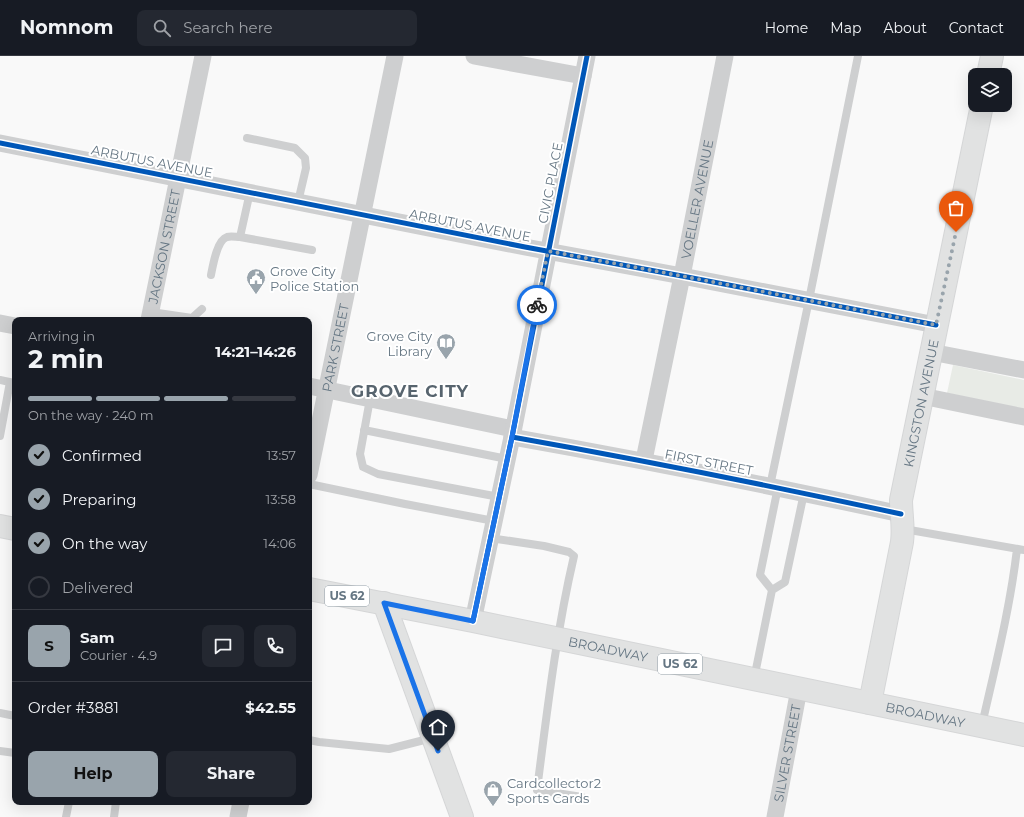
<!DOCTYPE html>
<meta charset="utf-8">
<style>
:root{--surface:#171b24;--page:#242831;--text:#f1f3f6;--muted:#9ea1a6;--line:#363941;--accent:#99a4ac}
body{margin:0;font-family:Montserrat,sans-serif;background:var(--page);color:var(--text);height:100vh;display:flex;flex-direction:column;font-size:15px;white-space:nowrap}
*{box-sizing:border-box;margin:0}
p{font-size:13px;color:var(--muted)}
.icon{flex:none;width:22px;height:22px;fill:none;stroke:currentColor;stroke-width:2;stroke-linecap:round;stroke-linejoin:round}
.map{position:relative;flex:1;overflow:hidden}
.panel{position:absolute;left:12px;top:261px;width:300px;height:488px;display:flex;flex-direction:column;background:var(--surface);border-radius:8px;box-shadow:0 4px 16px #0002}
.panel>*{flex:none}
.controls{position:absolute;left:968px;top:12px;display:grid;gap:8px}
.controls a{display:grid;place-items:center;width:44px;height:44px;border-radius:8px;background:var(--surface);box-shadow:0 4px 16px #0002;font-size:20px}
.pin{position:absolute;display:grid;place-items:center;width:34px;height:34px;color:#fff;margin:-41px -17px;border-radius:50% 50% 50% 0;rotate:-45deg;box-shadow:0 0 4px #0007}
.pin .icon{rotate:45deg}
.courier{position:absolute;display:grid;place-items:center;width:40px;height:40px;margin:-20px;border:3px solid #1a73e8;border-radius:50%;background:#fff;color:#222;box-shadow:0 1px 5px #0007}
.head em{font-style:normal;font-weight:700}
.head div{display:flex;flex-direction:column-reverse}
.head{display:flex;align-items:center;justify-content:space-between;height:68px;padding:0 16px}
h1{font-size:26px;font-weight:700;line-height:30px}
.bar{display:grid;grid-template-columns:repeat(4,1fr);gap:6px 4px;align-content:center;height:48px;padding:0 16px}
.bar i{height:5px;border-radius:3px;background:var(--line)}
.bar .active{background:var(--accent)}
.bar p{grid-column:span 4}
.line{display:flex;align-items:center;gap:10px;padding:0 16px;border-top:1px solid var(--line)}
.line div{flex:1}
.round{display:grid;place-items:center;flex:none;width:42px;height:42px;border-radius:8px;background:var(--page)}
ol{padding:0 16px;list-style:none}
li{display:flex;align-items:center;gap:12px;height:44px}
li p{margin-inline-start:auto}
li .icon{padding:4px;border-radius:50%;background:var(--accent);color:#111;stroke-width:4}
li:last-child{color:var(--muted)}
li i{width:22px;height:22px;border:2px solid var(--line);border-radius:50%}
.cta{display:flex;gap:8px;margin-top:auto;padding:8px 16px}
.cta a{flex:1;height:46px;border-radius:8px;background:var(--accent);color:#111;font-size:16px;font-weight:700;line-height:46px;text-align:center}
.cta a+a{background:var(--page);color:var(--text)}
header{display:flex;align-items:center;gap:24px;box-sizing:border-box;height:56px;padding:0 20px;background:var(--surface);border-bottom:1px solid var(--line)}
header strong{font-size:19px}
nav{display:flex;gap:22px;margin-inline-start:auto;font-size:14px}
.search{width:280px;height:36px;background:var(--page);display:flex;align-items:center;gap:10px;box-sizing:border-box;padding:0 14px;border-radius:8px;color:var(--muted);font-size:15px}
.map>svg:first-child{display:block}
.green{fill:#e8ebe6}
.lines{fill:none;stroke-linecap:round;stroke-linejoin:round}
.secondary-casing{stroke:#d5d6d7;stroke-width:24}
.primary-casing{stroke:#d5d6d7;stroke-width:24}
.lane{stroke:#cecfd0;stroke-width:8}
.street{stroke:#cecfd0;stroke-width:17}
.secondary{stroke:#e1e2e2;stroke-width:22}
.primary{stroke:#e1e2e2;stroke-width:22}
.cycleway-casing{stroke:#fff;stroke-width:8}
.cycleway{stroke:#0057b8;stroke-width:5}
.done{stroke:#99a4ac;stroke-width:4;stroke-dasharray:0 7.2}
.route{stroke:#1a73e8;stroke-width:5}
.labels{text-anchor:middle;stroke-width:4;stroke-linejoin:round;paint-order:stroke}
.shield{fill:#fff;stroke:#939fa8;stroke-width:1}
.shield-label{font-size:12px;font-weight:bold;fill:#657683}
.street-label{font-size:13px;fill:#657683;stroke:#fff}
.poi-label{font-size:13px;fill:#657683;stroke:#fff;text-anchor:start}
.district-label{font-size:17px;font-weight:bold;letter-spacing:1px;fill:#57646e;stroke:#fff}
</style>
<header>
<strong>Nomnom</strong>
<div class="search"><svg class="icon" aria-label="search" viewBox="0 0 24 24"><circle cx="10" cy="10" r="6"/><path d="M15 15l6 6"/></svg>Search here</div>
<nav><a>Home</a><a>Map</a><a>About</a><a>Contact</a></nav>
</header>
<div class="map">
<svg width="1024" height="761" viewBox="0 0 1024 761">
<rect width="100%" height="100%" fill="#f9f9f9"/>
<!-- green -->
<path class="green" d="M 953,309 L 1024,324 L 1024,353 L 947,337 Z"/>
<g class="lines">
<defs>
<g id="secondary">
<path d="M 988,19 L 992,0"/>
<path d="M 384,547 L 462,761"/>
<path id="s5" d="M 870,647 L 902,486 C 904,471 901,458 901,444 L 982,49"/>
</g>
<g id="primary">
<path d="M 0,470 L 15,473"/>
<path id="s6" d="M 309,533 L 473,565 L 1024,679"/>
</g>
</defs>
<!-- secondary casing -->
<use href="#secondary" class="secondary-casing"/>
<!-- primary casing -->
<use href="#primary" class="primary-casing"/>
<!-- lane -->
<path class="lane" d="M 247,82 L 295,92 L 305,102 L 306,112 L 298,146
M 250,136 L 240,181 L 312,194
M 211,219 C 213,209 217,184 227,181 C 231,180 236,181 240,181
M 151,256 L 192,262 L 202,253
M 0,324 L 14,327
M 370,343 L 360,398 L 363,411 L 378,418 L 499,441
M 364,374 L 507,403
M 0,380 L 10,326
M 309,428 L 405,448 L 494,465
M 770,430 L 809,244 L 858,0
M 904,473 L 1024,494
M 490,482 L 544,490 L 569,496 L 574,500 C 556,577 547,656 537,734 L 582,741
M 772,534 L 760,519 L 778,431
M 754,623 L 772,534 L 785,526 L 804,437
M 0,657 L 15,660
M 982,669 C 995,611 1010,553 1017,493
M 309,684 L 319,686 L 389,693 L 432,682
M 0,695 L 15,697
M 66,761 L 69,746
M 114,761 L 116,746"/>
<!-- street -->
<g class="street">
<path d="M 474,0 L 583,20"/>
<path d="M 0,87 L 525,191 L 682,220 L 936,269"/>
<path id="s1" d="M 149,264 L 203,0"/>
<path d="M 0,267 L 15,270"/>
<path d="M 931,296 L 1024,314"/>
<path d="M 309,330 L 513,373"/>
<path d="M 922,340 L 1024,361"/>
<path d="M 512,381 C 642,404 772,430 901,458"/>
<path id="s2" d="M 644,404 L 682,220 L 725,0"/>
<path id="s3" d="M 309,419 L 395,0"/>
<path d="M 473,565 L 512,381 L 587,0"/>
<path d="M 238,761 L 241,746"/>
<path id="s4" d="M 775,761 L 799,633"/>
</g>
<!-- secondary -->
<use href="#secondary" class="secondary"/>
<!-- primary -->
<use href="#primary" class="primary"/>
<defs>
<path id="cycleway" d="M 0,87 L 525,191 L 682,220 L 936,269
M 512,381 C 642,404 772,430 901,458
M 473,565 L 512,381 L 587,0"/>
</defs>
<!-- cycleway casing -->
<use href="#cycleway" class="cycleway-casing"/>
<!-- cycleway -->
<use href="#cycleway" class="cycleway"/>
</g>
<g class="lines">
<!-- done -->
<path class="done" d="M 537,249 L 548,195 L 682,220 L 936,269 L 956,176"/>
<!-- route -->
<path class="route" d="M 438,695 L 384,547 L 473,565 L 512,381 L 537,249"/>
</g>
<!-- icons -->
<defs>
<symbol id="civic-pin" viewBox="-11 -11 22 30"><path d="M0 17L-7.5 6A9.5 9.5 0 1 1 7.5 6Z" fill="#99a4ac" stroke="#fff"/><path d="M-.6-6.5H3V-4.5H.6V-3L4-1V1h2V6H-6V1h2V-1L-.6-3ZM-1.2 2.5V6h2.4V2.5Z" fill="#fff"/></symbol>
<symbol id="library-pin" viewBox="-11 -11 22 30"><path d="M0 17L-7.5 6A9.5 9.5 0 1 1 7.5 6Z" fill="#99a4ac" stroke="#fff"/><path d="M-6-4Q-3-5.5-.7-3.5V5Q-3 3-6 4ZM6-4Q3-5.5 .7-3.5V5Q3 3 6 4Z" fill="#fff"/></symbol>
<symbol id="shop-pin" viewBox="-11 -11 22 30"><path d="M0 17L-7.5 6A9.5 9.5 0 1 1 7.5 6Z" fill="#99a4ac" stroke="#fff"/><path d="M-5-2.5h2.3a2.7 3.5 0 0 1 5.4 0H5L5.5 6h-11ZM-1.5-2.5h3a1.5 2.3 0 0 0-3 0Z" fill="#fff"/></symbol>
</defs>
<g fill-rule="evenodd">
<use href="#civic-pin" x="245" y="211" width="22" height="30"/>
<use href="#library-pin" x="435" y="276" width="22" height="30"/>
<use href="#shop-pin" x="482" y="723" width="22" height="30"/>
</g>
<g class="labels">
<!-- shield labels -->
<g class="shield">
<rect x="325" y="530" width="44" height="20" rx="3"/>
<rect x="658" y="598" width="44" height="20" rx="3"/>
</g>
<g class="shield-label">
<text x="347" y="544">US 62</text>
<text x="680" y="612">US 62</text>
</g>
<!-- street labels -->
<g class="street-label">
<text transform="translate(152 105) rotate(11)" y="5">ARBUTUS AVENUE</text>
<text transform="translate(550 127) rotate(-79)" y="5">CIVIC PLACE</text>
<text dy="5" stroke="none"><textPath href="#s2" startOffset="266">VOELLER AVENUE</textPath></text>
<text transform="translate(470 169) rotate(11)" y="5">ARBUTUS AVENUE</text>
<text dy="5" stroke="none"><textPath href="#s1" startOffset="75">JACKSON STREET</textPath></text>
<text dy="5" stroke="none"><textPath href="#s3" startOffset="130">PARK STREET</textPath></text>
<text dy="5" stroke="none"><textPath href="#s5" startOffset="305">KINGSTON AVENUE</textPath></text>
<text transform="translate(709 406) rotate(11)" y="5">FIRST STREET</text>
<text dy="5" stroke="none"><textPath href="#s6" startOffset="305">BROADWAY</textPath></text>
<text dy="5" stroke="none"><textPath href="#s6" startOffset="629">BROADWAY</textPath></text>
<text dy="5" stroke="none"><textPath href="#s4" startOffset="65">SILVER STREET</textPath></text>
</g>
<!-- poi labels -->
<g class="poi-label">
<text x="270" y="220">Grove City<tspan x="270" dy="15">Police Station</tspan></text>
<text x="432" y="285" text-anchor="end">Grove City<tspan x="432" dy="15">Library</tspan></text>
<text x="507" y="732">Cardcollector2<tspan x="507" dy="15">Sports Cards</tspan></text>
</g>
<!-- district labels -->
<g class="district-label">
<text x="410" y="341">GROVE CITY</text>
</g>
</g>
</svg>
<div class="controls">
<a><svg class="icon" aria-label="layers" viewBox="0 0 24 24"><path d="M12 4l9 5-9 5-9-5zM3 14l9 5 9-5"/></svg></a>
</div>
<div class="pin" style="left:956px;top:176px;background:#ea580c"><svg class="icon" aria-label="bag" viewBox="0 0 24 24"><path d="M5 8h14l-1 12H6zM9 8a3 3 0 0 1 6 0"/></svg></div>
<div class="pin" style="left:438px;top:695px;background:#1f2937"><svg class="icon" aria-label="home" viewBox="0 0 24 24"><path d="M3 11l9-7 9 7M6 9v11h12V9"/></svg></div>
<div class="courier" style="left:537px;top:249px"><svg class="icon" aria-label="bike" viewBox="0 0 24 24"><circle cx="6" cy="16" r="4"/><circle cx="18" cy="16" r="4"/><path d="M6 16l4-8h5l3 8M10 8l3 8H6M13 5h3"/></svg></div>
<section class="panel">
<div class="head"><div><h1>2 min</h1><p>Arriving in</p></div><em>14:21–14:26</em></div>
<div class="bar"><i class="active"></i><i class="active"></i><i class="active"></i><i></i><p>On the way · 240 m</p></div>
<ol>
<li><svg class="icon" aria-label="check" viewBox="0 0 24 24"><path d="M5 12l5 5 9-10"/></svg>Confirmed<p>13:57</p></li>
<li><svg class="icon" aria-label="check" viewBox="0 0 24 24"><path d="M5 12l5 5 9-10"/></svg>Preparing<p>13:58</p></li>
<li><svg class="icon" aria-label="check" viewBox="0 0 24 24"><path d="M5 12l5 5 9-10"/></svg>On the way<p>14:06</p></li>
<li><i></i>Delivered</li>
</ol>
<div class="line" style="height:72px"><b class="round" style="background:var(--accent);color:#111">S</b><div><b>Sam</b><p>Courier · 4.9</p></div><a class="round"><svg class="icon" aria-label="chat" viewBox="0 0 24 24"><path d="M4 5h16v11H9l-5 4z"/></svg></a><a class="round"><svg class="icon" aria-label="phone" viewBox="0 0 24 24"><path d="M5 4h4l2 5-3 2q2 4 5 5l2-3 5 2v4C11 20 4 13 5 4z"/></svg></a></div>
<div class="line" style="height:52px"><div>Order #3881</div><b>$42.55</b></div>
<div class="cta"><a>Help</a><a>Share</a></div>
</section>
</div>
